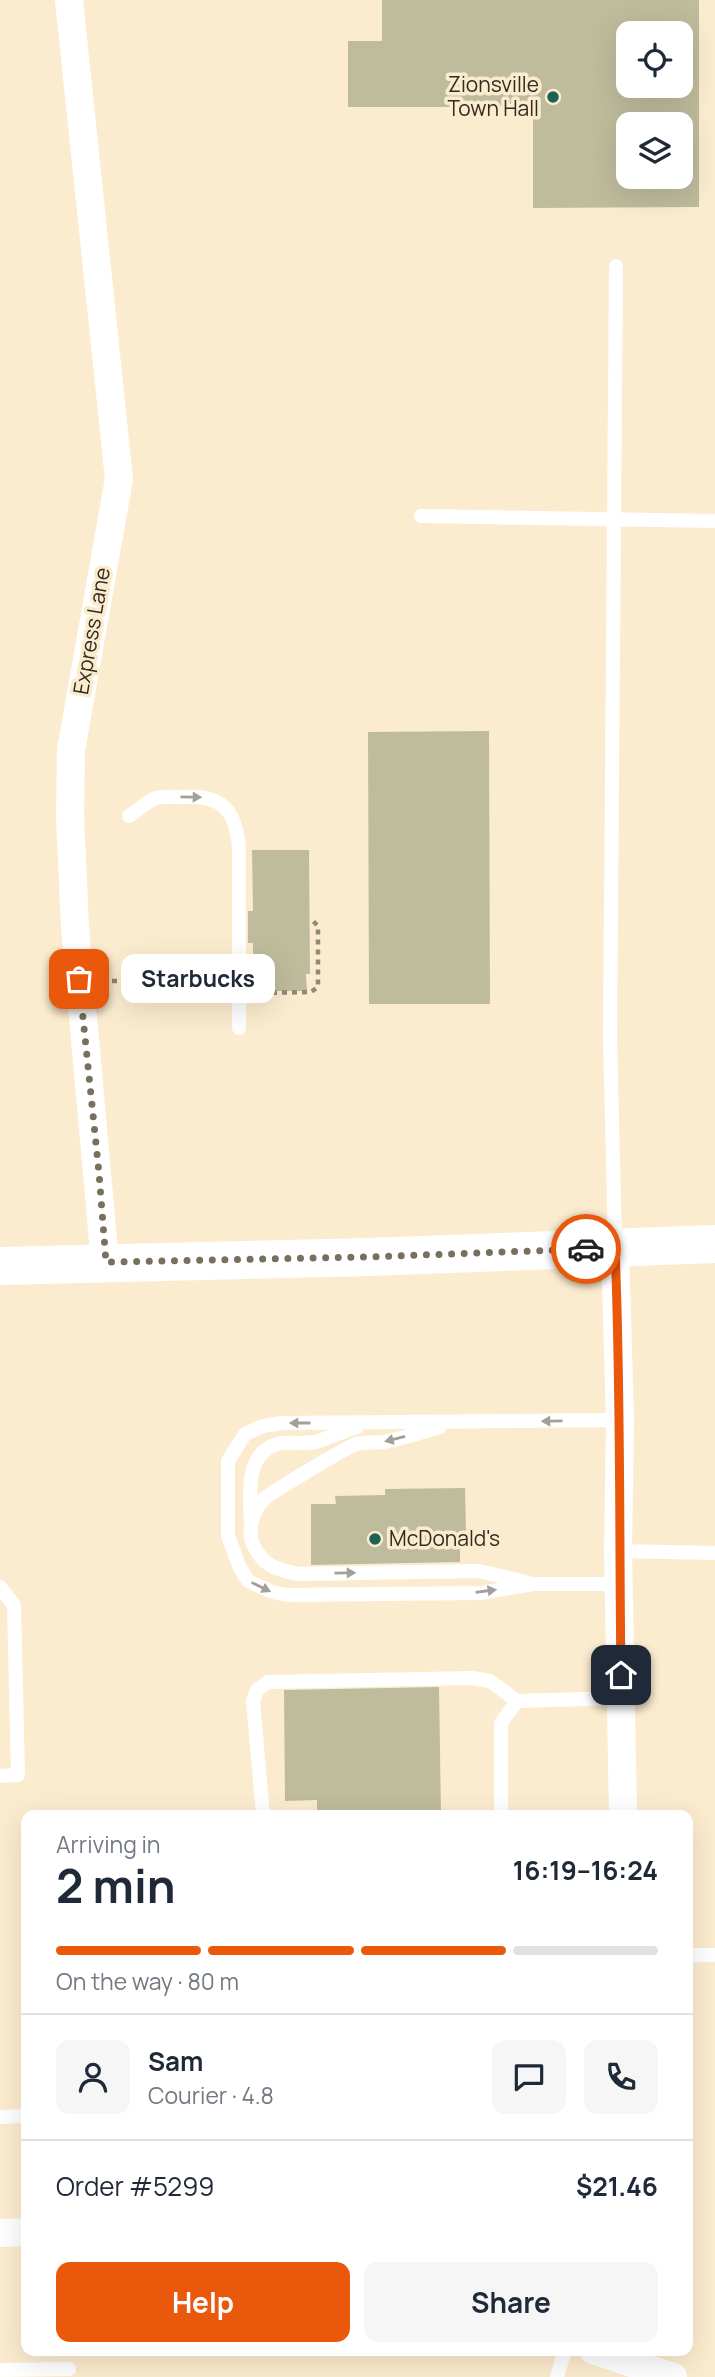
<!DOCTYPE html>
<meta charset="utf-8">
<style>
:root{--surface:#fff;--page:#f6f6f7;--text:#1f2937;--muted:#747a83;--line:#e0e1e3;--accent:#ea580c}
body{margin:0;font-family:Manrope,sans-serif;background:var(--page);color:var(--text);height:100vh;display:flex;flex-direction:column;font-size:26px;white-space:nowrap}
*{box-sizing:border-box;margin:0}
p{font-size:23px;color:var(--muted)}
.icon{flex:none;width:38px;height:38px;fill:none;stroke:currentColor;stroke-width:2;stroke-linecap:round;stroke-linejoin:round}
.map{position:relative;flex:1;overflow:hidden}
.side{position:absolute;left:21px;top:1810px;width:672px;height:546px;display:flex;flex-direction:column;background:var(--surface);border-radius:14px;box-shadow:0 7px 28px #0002}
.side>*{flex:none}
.fabs{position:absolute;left:616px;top:21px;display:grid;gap:14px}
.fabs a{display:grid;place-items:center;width:77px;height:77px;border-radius:14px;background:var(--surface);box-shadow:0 7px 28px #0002;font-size:35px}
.pin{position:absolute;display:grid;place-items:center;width:60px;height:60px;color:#fff;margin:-30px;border-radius:14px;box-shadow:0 4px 10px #0006}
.courier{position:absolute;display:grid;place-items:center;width:70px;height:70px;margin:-35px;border:5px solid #ea580c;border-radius:50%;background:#fff;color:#222;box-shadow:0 2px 9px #0007}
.bubble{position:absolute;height:49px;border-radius:14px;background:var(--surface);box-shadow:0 7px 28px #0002;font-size:23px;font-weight:700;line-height:49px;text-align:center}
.summary em{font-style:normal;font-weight:700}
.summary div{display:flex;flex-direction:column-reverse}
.summary{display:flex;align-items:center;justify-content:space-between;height:119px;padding:0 35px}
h1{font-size:46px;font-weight:700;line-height:52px}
.bar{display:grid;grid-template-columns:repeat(4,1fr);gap:10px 7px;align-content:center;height:84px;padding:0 35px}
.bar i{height:9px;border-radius:5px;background:var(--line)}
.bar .active{background:var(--accent)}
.bar p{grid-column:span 4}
.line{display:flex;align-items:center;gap:18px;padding:0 35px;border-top:2px solid var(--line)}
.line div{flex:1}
.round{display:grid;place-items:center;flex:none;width:74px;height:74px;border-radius:14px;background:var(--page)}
.button{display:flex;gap:14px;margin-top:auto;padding:14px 35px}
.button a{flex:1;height:80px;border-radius:14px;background:var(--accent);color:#fff;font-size:28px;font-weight:700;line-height:80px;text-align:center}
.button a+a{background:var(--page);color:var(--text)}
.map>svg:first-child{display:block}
.building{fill:#bfbc9d;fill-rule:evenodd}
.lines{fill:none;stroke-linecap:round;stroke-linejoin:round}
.path{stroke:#928874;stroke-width:4.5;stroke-dasharray:5 5;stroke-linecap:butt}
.service{stroke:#fff;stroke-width:14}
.minor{stroke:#fff;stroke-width:28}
.secondary{stroke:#fff;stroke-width:38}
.oneway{fill:#a2a09b}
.done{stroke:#786f5d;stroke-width:7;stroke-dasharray:0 12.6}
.route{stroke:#ea580c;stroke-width:9}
.poi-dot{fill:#1d6355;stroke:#fceccf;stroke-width:2.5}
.labels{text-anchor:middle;stroke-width:7;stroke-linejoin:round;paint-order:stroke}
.poi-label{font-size:21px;fill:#312c20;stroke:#fceccf;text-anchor:end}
.street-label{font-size:21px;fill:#312c20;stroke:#fceccf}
</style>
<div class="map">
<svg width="715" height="2377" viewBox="0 0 715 2377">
<rect width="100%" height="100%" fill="#fceccf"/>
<!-- building -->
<path class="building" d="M 382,0 L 699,0 L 699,207 L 533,208 L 533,107 L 348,107 L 348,41 L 382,41 ZM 628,33 L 681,33 L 681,86 L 628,86 ZM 628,124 L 681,124 L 681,177 L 628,177 Z
M 489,731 L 490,1004 L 369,1004 L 368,732 Z
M 252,850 L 309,850 L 310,974 L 306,974 L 307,991 L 257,991 L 257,975 L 253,975 L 253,943 L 248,943 L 248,911 L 253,911 Z
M 465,1488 L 466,1532 L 460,1532 L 460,1562 L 311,1565 L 311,1504 L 336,1504 L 335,1496 L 385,1495 L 385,1489 Z
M 439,1687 L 441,1815 L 317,1815 L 317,1800 L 285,1801 L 284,1690 Z"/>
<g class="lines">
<!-- path -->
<path class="path" d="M 112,981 L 216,980
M 262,993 L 311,992 L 318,987 L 318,926 L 311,919"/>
<!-- service -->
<path class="service" d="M 421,516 L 715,521
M 129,816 C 137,811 147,801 156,798 C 164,796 176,797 184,797 C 223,795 236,811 239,848 L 239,1028
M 615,1246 L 610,1035 L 616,266
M 440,1427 C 421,1432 402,1439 383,1442 C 374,1443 364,1442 356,1444 C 347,1447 270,1493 264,1499 C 253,1510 247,1530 253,1544 C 262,1566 278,1570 299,1574 L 479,1571 L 526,1582
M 251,1521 C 250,1493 244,1450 282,1443 C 293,1442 304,1444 315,1442 C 330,1438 343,1431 357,1427
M 618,1551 L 715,1553
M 619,1584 L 533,1584 L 481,1593 L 287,1595 L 272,1592 L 248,1581 L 240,1568 L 228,1536 L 228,1461 L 245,1434 L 263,1426 L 282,1423 L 620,1420
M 0,1587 L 14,1605 L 18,1775 L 0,1776
M 263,1815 L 253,1701 L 257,1690 L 268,1682 L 472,1678 L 490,1681 L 517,1701
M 501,1815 L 501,1723 L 517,1701 L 621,1698
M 688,1955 L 715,1955
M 0,2117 L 26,2116
M 0,2370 L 69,2369
M 557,2377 L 565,2350"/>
<!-- minor -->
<path class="minor" d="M 69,0 L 119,479 L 71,750 L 70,816 L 75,927 L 105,1263
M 615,1248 L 620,1420 L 618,1551 L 623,1815
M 0,2233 L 26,2232
M 593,2350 L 673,2377"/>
<!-- secondary -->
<path class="secondary" d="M 0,1266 L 368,1257 L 715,1244"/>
</g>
<!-- one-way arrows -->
<defs><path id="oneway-solid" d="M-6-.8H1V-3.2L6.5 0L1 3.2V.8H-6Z" transform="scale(1.75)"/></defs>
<g class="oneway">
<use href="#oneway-solid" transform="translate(191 797) rotate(1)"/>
<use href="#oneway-solid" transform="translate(552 1421) rotate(179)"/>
<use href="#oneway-solid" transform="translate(300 1423) rotate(180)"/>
<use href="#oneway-solid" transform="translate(395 1439) rotate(166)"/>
<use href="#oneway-solid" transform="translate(345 1573) rotate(-1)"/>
<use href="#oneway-solid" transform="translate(261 1587) rotate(26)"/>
<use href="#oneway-solid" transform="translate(486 1591) rotate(-8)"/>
</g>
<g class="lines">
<!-- done -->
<path class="done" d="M 79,979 L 99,1173 L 106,1262 L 368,1257 L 586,1249"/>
<!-- route -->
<path class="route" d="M 586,1249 L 615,1248 C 621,1390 619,1532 621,1675"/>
</g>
<!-- markers -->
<g class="poi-dot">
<circle cx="553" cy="97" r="7"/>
<circle cx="375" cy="1539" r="7"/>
</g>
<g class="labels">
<!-- poi labels -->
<g class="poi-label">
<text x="539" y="92">Zionsville<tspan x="539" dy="24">Town Hall</tspan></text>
<text x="389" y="1546" text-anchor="start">McDonald's</text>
</g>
<!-- street labels -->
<g class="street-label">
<text transform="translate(92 631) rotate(-80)" y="7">Express Lane</text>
</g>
</g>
</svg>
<div class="fabs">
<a><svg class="icon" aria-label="locate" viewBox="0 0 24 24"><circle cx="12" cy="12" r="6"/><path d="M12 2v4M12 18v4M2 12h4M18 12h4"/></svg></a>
<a><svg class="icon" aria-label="layers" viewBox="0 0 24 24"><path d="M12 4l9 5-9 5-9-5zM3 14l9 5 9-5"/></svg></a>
</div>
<div class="pin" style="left:79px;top:979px;background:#ea580c"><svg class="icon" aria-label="bag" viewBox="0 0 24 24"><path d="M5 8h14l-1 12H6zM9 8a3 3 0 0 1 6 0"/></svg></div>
<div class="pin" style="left:621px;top:1675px;background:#1f2937"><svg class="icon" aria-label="home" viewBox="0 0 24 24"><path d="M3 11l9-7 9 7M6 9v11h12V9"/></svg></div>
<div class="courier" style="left:586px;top:1249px"><svg class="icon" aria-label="car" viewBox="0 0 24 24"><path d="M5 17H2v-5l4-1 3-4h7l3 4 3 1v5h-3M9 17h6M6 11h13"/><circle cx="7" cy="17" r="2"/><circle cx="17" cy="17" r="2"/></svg></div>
<div class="bubble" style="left:121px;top:954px;width:154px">Starbucks</div>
<section class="side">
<div class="summary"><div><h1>2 min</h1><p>Arriving in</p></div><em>16:19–16:24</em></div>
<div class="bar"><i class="active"></i><i class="active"></i><i class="active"></i><i></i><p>On the way · 80 m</p></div>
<div class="line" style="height:126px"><a class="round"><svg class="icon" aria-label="person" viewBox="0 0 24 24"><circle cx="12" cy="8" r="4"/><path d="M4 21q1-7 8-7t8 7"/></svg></a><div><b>Sam</b><p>Courier · 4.8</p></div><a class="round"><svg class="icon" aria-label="chat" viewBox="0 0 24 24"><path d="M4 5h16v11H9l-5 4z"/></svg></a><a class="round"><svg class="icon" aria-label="phone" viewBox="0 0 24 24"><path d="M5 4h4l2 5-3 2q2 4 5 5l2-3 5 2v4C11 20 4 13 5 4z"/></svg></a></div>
<div class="line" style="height:91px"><div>Order #5299</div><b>$21.46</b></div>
<div class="button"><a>Help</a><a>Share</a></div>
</section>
</div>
